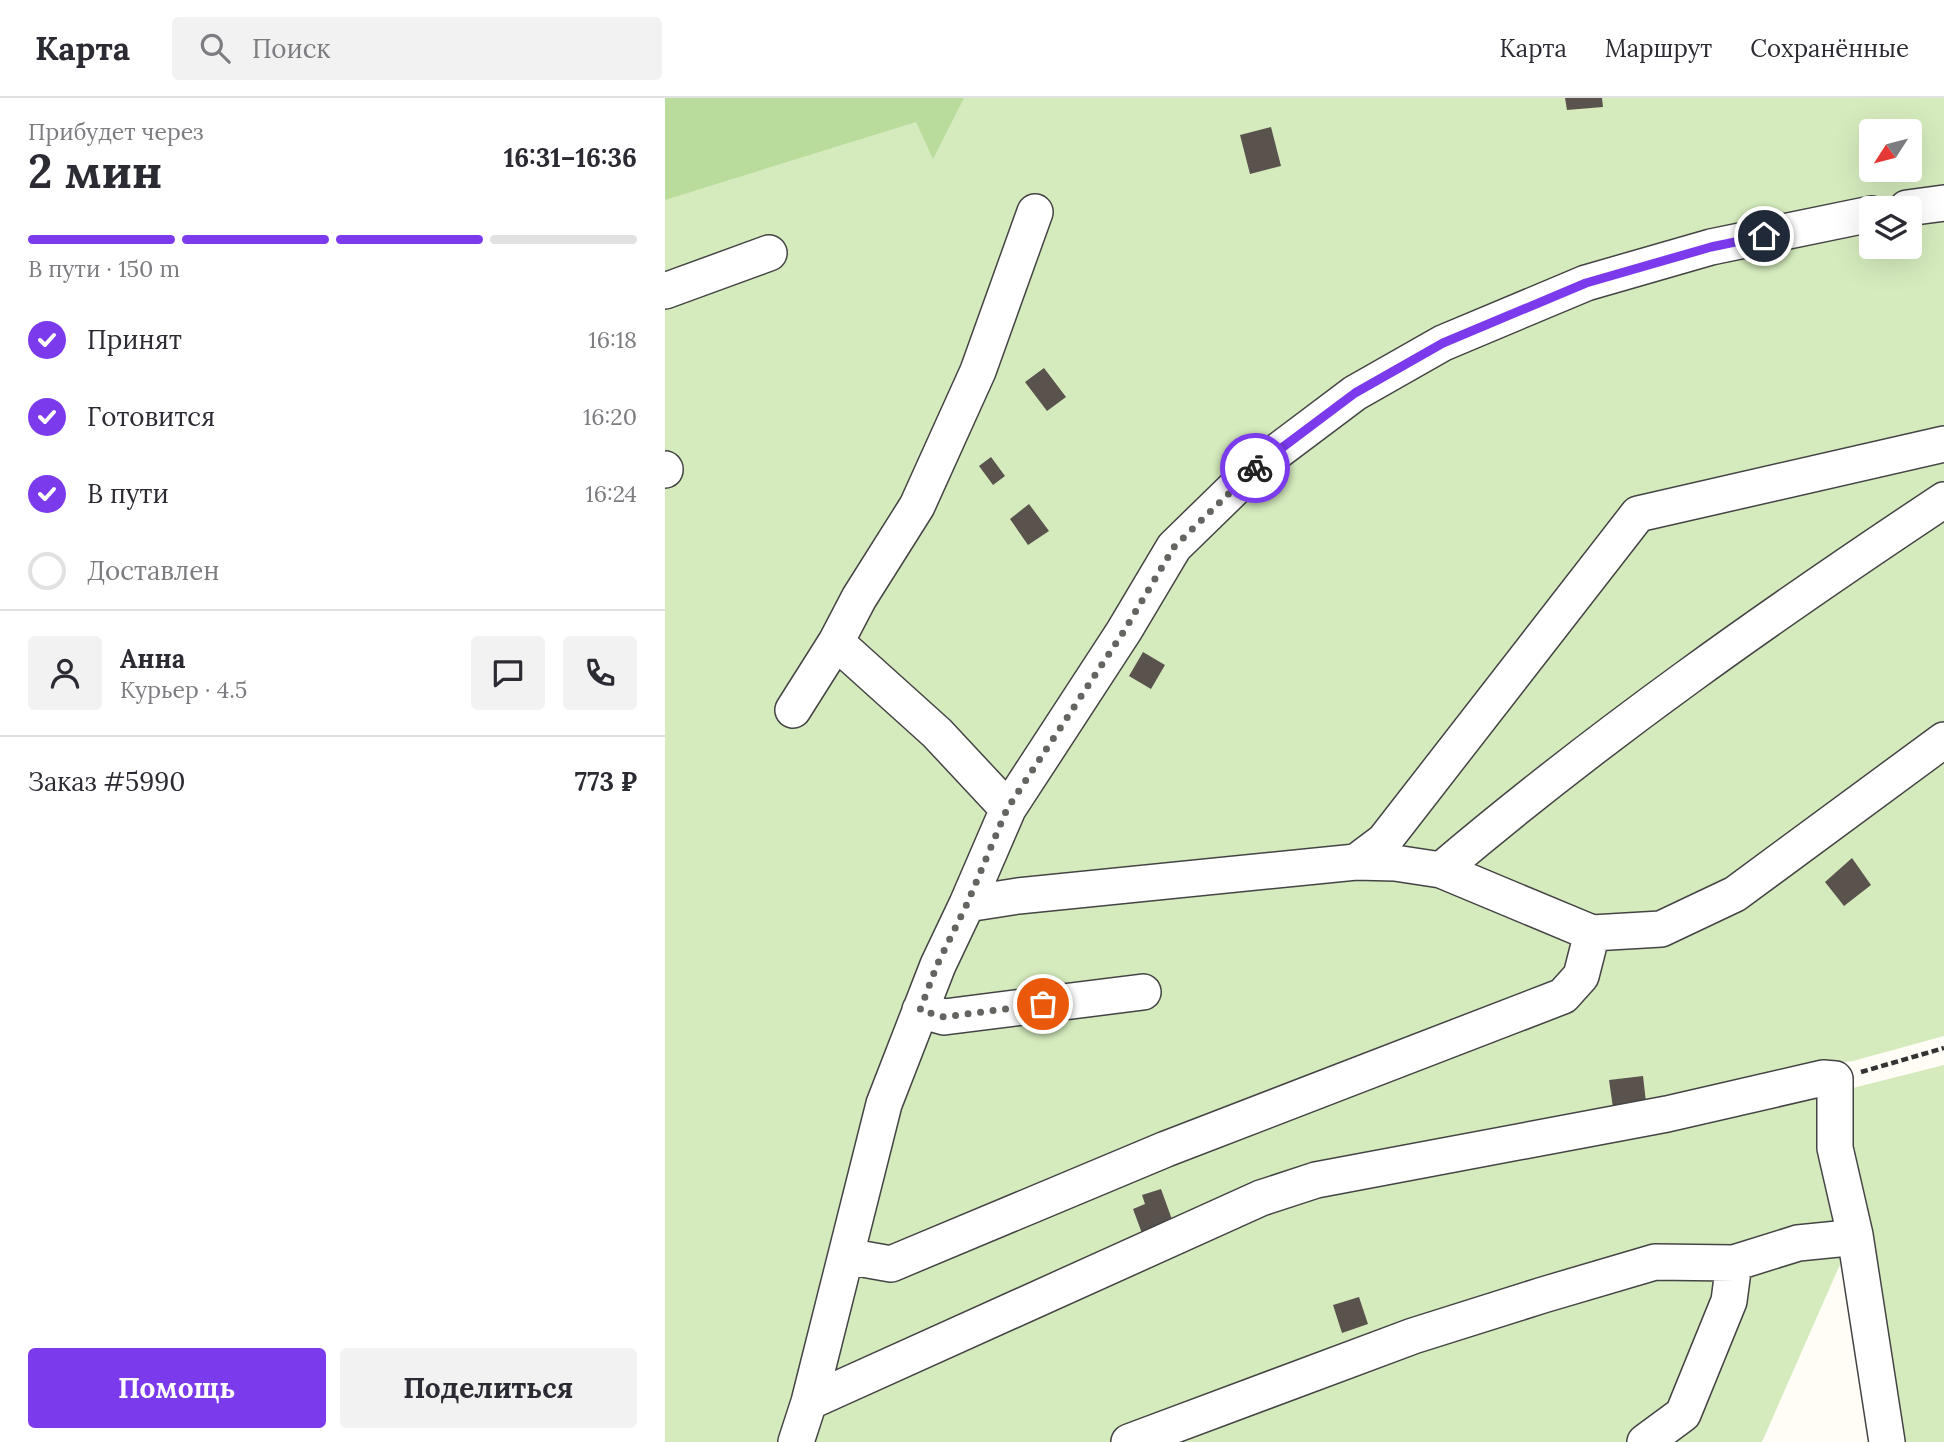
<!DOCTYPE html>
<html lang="ru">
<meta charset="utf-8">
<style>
:root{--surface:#fff;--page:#f2f2f3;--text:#2b2b33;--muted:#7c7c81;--line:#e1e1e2;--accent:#7c3aed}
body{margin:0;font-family:Lora,serif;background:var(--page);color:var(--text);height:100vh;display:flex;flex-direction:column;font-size:26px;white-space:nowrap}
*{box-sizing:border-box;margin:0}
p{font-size:23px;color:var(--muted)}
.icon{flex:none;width:38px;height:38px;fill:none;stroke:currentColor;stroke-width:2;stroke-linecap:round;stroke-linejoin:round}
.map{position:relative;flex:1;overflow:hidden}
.sheet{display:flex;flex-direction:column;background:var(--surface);width:665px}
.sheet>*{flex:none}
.needle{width:46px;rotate:234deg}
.buttons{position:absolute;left:1194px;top:21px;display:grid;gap:14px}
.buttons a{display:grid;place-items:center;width:63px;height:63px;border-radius:7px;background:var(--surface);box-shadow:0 7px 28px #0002;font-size:35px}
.pin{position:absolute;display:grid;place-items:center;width:60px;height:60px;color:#fff;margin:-30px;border:4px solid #fff;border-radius:50%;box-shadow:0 2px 7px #0007}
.courier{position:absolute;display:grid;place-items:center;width:70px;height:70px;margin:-35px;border:5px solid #7c3aed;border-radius:50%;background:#fff;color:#222;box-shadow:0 2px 9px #0007}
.summary em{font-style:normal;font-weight:700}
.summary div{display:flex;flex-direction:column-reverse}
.summary{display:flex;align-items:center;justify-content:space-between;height:119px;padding:0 28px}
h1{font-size:46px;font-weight:700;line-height:52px}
.bar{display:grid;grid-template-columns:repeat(4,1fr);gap:10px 7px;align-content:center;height:84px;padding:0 28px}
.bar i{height:9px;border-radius:5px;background:var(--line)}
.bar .current{background:var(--accent)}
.bar p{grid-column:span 4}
.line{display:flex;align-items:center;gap:18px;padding:0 28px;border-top:2px solid var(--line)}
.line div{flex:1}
.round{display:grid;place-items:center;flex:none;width:74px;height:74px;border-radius:7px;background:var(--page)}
ol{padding:0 28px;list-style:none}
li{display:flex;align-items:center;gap:21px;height:77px}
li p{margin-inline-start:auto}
li .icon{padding:7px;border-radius:50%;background:var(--accent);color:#fff;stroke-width:4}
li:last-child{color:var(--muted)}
li i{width:38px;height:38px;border:4px solid var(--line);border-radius:50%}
.button{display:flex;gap:14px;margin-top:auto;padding:14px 28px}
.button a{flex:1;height:80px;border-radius:7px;background:var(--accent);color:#fff;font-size:28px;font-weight:700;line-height:80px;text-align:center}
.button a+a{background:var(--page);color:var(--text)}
header{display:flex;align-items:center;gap:42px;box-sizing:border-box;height:98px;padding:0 35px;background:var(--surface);border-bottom:2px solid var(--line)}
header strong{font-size:33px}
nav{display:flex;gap:38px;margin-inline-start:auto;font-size:24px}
.search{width:490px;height:63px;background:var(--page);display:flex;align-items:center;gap:18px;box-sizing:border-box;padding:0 24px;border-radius:7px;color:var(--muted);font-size:26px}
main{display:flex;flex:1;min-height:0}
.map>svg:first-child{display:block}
.green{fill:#d5ebbd;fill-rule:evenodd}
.forest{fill:#b9dc9c}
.building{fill:#5a524d}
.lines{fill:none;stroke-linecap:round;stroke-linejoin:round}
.minor-casing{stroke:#444;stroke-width:38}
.path{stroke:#333;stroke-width:4.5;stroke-dasharray:7 3.5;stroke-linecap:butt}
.minor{stroke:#fff;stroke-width:35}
.done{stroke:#646461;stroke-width:7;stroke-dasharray:0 12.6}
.route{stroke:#7c3aed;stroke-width:9}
</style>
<header>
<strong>Карта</strong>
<div class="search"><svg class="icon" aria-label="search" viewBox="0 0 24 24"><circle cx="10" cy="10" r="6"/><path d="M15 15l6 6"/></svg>Поиск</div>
<nav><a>Карта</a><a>Маршрут</a><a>Сохранённые</a></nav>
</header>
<main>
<section class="sheet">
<div class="summary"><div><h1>2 мин</h1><p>Прибудет через</p></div><em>16:31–16:36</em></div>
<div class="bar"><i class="current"></i><i class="current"></i><i class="current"></i><i></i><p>В пути · 150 m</p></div>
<ol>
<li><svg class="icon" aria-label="check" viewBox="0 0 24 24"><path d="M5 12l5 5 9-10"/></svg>Принят<p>16:18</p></li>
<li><svg class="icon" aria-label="check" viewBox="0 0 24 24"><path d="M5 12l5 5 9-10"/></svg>Готовится<p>16:20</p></li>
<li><svg class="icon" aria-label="check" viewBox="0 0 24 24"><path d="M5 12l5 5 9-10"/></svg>В пути<p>16:24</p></li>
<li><i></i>Доставлен</li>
</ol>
<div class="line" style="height:126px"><a class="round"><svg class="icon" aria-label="person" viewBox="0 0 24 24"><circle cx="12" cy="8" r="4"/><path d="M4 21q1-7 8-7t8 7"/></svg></a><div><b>Анна</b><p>Курьер · 4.5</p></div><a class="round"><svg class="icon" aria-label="chat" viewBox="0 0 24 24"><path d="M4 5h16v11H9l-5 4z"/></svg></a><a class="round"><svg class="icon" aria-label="phone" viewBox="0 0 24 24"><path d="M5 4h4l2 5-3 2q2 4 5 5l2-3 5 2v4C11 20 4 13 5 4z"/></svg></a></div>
<div class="line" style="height:91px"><div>Заказ #5990</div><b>773 ₽</b></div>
<div class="button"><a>Помощь</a><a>Поделиться</a></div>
</section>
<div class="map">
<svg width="1279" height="1344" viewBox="0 0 1279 1344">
<rect width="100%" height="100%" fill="#fffdf5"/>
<!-- green -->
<path class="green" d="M 0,0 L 1279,0 L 1279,938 L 1188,963 L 1155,967 L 1177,1162 L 1097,1344 L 0,1344 ZM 1206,33 L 1244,33 L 1244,72 L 1206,72 ZM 1206,110 L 1244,110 L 1244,149 L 1206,149 Z
M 1279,967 L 1279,1344 L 1230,1344 L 1183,1059 L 1180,992 Z"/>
<!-- forest -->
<path class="forest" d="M 0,0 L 299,0 L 268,61 L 251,24 L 0,102 Z"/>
<!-- building -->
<path class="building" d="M 900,0 L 937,0 L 938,9 L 902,12 Z
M 606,29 L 616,68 L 585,76 L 575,37 Z
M 379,270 L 401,299 L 382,313 L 360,284 Z
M 326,359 L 340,378 L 328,387 L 314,368 Z
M 364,406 L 384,433 L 363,447 L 345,421 Z
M 478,554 L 500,567 L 486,591 L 464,578 Z
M 1187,760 L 1206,787 L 1179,808 L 1160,784 Z
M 978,978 L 982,1013 L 949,1017 L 944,982 Z
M 496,1091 L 509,1127 L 478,1138 L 468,1111 L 480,1106 L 477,1097 Z
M 694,1199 L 703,1226 L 677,1235 L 668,1207 Z"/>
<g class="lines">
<defs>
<path id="minor" d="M 1242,110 L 1279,105
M 0,193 L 104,155
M 0,372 L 0,371
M 171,544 L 272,635 L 343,711
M 128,612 L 171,544 L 194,500 L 252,408 L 313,273 L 370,114
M 691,764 L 719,743 L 973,416 L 1279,346
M 776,772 C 935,637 1106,517 1279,402
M 302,806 L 343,711 L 459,533 L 509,449 L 589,371 L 690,295 L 778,245 L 921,185 L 1046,149 L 1206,116
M 255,912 L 279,919 L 478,894
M 181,1158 L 226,1166 L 501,1051 L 898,898 L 916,878 L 927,835
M 144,1304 L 596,1100 L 651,1082 L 1002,1016 L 1158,980 L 1170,981 L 1170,1050 L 1190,1137 L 1222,1344
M 131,1344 L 144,1304 L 219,1006 L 273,867 L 302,806 L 353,798 L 691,764 L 730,765 L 776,772 L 927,835 L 996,831 L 1070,796 L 1279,642
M 464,1344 L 748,1238 L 878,1197 L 990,1164 L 1069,1165 L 1133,1145 L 1173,1141 L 1190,1137
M 980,1344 L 1018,1316 L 1064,1203 L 1069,1165"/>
</defs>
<!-- minor casing -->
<use href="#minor" class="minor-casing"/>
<!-- path -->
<path class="path" d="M 1196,974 L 1279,950"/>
<!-- minor -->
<use href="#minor" class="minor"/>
</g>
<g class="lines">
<!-- done -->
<path class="done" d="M 378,906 L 279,919 L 255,912 L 272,867 L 302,806 L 342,711 L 459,533 L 509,449 L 590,370"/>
<!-- route -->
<path class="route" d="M 590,370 L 690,295 L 778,245 L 921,185 L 1046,149 L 1099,138"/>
</g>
</svg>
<div class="buttons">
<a><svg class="needle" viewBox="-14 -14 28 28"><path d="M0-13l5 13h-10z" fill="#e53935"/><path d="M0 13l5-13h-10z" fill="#7c7c81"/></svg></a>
<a><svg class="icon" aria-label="layers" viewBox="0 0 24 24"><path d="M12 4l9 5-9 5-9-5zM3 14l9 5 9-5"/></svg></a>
</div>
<div class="pin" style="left:378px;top:906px;background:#ea580c"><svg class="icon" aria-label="bag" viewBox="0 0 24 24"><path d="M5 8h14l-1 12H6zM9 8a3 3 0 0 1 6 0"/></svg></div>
<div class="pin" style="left:1099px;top:138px;background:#1f2937"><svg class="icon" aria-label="home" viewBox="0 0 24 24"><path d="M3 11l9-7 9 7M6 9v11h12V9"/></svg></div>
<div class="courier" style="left:590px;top:370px"><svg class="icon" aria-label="bike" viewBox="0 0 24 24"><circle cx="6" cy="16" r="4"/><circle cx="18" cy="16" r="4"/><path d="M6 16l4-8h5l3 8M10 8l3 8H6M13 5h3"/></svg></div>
</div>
</main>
